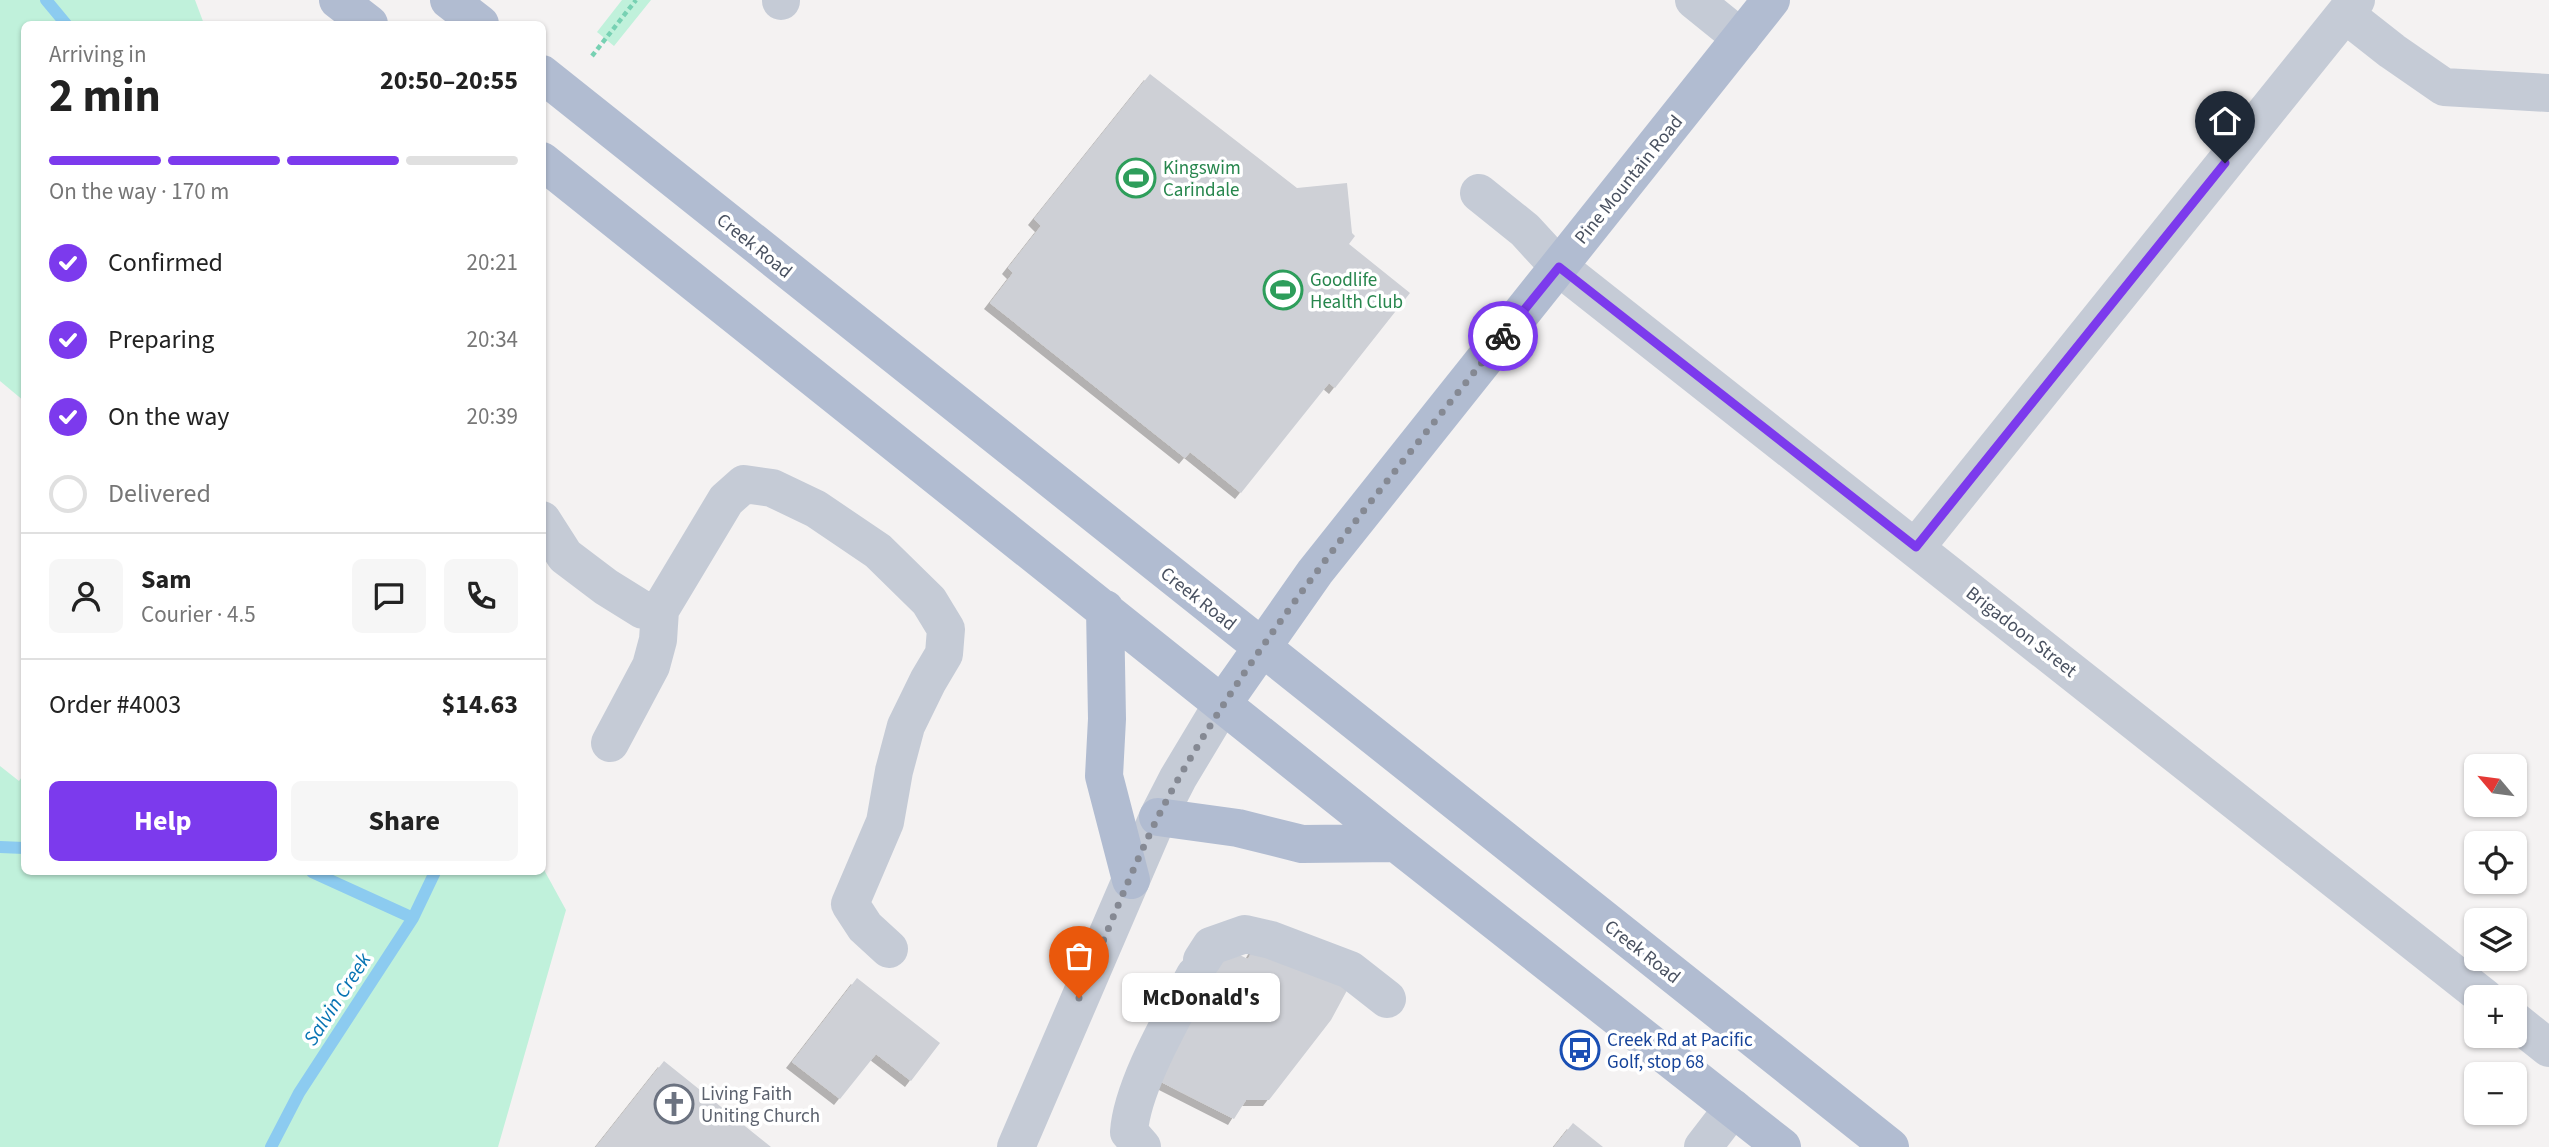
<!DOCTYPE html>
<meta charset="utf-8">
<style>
:root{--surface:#fff;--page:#f6f6f6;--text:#222;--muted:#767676;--line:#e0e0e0;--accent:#7c3aed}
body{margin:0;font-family:"Source Sans 3",sans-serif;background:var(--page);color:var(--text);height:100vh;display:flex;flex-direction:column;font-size:26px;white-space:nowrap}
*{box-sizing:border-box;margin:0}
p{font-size:23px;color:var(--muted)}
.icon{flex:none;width:38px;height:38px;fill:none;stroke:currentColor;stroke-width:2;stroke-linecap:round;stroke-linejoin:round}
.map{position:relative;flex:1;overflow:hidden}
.drawer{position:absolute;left:21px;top:21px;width:525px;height:854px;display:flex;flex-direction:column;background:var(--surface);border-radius:10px;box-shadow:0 2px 5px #0004}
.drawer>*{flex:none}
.needle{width:46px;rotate:299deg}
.controls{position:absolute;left:2464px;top:754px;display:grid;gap:14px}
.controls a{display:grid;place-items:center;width:63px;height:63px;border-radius:10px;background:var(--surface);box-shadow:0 2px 5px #0004;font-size:35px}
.pin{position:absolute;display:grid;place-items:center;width:60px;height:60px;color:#fff;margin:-72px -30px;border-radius:50% 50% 50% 0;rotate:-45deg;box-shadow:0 0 7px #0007}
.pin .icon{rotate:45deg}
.courier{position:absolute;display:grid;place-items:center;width:70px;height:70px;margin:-35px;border:5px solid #7c3aed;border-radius:50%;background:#fff;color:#222;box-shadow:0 2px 9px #0007}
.bubble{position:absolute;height:49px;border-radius:10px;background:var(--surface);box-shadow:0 2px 5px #0004;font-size:23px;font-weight:700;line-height:49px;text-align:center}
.headline em{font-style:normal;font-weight:700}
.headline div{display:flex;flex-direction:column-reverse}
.headline{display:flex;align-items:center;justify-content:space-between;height:119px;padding:0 28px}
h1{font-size:46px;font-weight:700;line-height:52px}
.bar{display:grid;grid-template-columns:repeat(4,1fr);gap:10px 7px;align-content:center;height:84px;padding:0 28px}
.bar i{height:9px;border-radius:5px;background:var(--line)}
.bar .on{background:var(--accent)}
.bar p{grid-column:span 4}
.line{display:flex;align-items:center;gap:18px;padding:0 28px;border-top:2px solid var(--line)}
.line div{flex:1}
.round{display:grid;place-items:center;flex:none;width:74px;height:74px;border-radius:10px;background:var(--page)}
ol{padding:0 28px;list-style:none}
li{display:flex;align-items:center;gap:21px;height:77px}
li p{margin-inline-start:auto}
li .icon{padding:7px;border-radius:50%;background:var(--accent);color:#fff;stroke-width:4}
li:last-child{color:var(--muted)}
li i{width:38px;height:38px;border:4px solid var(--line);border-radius:50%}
.action{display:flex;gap:14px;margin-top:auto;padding:14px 28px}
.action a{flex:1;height:80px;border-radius:10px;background:var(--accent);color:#fff;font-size:28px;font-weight:700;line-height:80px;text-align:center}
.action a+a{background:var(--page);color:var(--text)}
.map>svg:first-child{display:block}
.green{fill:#c0f1db}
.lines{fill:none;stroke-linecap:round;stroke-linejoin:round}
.stream{stroke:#8ccbf0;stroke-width:12}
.building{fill:#ced0d6;filter:url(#shadow)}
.path{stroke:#77d1b3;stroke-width:4.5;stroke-dasharray:5 3.5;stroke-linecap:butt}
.minor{stroke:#c5cbd6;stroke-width:38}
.major{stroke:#b1bcd1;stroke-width:38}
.done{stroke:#858993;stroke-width:7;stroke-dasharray:0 12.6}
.route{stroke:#7c3aed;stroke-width:9}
.labels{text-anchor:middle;stroke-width:7;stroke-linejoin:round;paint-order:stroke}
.leisure-label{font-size:19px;fill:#27864d;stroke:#fff;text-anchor:start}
.street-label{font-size:19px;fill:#495160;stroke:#fff}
.transit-label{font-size:19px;fill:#164399;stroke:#fff;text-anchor:start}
.worship-label{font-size:19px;fill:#5b616d;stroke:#fff;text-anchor:start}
.water-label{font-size:21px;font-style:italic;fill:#0874b4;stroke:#fff}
</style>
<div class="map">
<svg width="2549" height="1147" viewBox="0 0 2549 1147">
<defs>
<filter id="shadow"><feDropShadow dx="-6" dy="6" stdDeviation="0" flood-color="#0004"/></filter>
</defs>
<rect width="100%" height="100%" fill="#f4f2f2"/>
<!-- green -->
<path class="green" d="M 0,0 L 195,0 L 204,24 L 24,24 L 24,401 L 0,381 Z
M 622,0 L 651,0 L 614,46 L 597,32 Z
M 0,766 L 19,781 L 24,774 L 24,872 L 542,872 L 543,868 L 566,910 L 498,1147 L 0,1147 Z"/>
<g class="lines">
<!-- stream -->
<path class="stream" d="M 46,0 L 66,24
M 0,847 L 24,848
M 312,872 L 413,918
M 271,1147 L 299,1093 L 413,918 L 435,872"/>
</g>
<!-- building -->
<path class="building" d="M 1150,74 L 1297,188 L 1347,183 L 1352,233 L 1355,236 L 1349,244 L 1410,293 L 1335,388 L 1329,383 L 1241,493 L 1190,452 L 1185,458 L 990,303 L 1013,273 L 1008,268 L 1041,226 L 1034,219 Z
M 1257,943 L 1351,983 L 1331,1020 L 1269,1100 L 1246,1100 L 1234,1119 L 1161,1082 L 1225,948 L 1248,959 Z
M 857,978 L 940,1043 L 911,1081 L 876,1054 L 840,1099 L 792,1062 Z
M 664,1061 L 771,1147 L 596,1147 Z
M 1573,1123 L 1603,1147 L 1554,1147 Z"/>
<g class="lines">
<!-- path -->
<path class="path" d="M 592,56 L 636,0"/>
<!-- minor -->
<path class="minor" d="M 781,0 L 781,1
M 1694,0 L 1741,38
M 2345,14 L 2392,51 L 2444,87 L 2549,93
M 1479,193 L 1525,230 L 1559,267 L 2485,998
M 542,520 L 565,556 L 606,587 L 643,610 L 660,610 L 726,500 L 744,484 L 772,488 L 816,509 L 878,551 L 929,601 L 946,629 L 944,654 L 928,681 L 906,726 L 894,771 L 885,822 L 850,904 L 865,927 L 889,949
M 1916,547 L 2356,0
M 610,743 L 651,666 L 658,640 L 660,610
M 1202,960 L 1211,946 L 1245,934 L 1271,940 L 1350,970 L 1387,999
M 2515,1021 L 2549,1048
M 1016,1147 L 1158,817 L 1178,778 L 1223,703
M 1142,1147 L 1129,1132 C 1132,1086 1173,1017 1195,975
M 1703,1147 L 1733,1108"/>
<!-- major -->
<path class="major" d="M 338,0 L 369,24
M 449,0 L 480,24
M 542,74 L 1890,1147
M 542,161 L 1396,843 L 1782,1147
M 1105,609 L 1107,719 L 1104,776 L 1131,880
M 1223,703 L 1315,572 L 1771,0
M 1158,817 L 1238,828 L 1302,844 L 1396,843"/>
</g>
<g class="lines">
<!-- done -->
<path class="done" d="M 1079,998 C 1111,925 1140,845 1180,776 C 1271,617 1390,479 1503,336"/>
<!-- route -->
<path class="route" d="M 1503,336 L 1559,267 L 1916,547 L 2225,163"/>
</g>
<!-- icons -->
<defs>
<symbol id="stadium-ring" viewBox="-11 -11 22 22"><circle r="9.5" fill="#fff" stroke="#2e9e5b" stroke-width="1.5"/><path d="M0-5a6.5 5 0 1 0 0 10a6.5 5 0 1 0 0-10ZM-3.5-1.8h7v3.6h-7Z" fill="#2e9e5b"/></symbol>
<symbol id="bus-ring" viewBox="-11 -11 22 22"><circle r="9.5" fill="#fff" stroke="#1a4fb4" stroke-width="1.5"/><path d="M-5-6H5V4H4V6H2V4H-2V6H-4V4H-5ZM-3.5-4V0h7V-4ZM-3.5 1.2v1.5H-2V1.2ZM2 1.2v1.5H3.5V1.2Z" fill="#1a4fb4"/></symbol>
<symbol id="church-ring" viewBox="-11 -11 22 22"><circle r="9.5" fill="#fff" stroke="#6b7280" stroke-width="1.5"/><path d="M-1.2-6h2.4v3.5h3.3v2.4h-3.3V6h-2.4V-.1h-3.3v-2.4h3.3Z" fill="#6b7280"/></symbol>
</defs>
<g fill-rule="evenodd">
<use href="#stadium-ring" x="1114" y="156" width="44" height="44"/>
<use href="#stadium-ring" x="1261" y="268" width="44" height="44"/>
<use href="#bus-ring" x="1558" y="1028" width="44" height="44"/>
<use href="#church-ring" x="652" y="1082" width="44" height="44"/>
</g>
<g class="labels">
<!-- leisure labels -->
<g class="leisure-label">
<text x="1163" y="174">Kingswim<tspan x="1163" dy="22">Carindale</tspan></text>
<text x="1310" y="286">Goodlife<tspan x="1310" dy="22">Health Club</tspan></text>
</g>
<!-- street labels -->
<g class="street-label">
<text transform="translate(1628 179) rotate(-51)" y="7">Pine Mountain Road</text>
<text transform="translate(755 245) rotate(39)" y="7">Creek Road</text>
<text transform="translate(1199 598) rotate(38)" y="7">Creek Road</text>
<text transform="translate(2022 631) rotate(38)" y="7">Brigadoon Street</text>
<text transform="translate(1643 951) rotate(38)" y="7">Creek Road</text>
</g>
<!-- transit labels -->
<g class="transit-label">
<text x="1607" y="1046">Creek Rd at Pacific<tspan x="1607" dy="22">Golf, stop 68</tspan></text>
</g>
<!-- worship labels -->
<g class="worship-label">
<text x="701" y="1100">Living Faith<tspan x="701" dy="22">Uniting Church</tspan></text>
</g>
<!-- water labels -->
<g class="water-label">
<text transform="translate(337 999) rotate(-57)" y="7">Salvin Creek</text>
</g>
</g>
</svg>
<div class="controls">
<a><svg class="needle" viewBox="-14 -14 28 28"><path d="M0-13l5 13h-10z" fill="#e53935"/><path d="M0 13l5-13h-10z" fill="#767676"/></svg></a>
<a><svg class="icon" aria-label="locate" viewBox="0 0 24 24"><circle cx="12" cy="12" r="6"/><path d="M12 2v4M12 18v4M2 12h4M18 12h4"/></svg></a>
<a><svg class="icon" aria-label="layers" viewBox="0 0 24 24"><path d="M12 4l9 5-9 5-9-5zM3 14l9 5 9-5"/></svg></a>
<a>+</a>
<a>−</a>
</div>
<div class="pin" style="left:1079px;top:998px;background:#ea580c"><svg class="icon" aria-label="bag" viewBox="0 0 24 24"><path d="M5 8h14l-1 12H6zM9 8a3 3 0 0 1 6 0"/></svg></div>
<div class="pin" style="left:2225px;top:163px;background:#1f2937"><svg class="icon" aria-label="home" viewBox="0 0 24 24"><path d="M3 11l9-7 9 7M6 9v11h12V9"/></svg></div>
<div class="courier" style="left:1503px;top:336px"><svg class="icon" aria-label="bike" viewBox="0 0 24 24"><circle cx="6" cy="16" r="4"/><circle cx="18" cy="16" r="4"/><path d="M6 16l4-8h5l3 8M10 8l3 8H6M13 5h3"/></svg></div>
<div class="bubble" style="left:1122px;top:973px;width:158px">McDonald's</div>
<section class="drawer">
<div class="headline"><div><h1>2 min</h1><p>Arriving in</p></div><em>20:50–20:55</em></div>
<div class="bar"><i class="on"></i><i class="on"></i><i class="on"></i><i></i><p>On the way · 170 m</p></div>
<ol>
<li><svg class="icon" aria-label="check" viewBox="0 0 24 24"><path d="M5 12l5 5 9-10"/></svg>Confirmed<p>20:21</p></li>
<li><svg class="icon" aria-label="check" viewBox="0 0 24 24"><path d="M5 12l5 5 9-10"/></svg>Preparing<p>20:34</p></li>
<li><svg class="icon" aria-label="check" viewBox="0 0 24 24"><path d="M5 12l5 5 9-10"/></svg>On the way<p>20:39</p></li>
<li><i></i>Delivered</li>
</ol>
<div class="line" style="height:126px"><a class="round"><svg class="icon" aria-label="person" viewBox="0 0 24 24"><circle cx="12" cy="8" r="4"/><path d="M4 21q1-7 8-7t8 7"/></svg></a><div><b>Sam</b><p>Courier · 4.5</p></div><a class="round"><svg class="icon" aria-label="chat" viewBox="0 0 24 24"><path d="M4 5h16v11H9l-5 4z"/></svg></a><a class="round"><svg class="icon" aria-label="phone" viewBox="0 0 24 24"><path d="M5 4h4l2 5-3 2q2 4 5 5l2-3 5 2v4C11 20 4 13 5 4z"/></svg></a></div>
<div class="line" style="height:91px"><div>Order #4003</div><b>$14.63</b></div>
<div class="action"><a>Help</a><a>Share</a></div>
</section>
</div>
